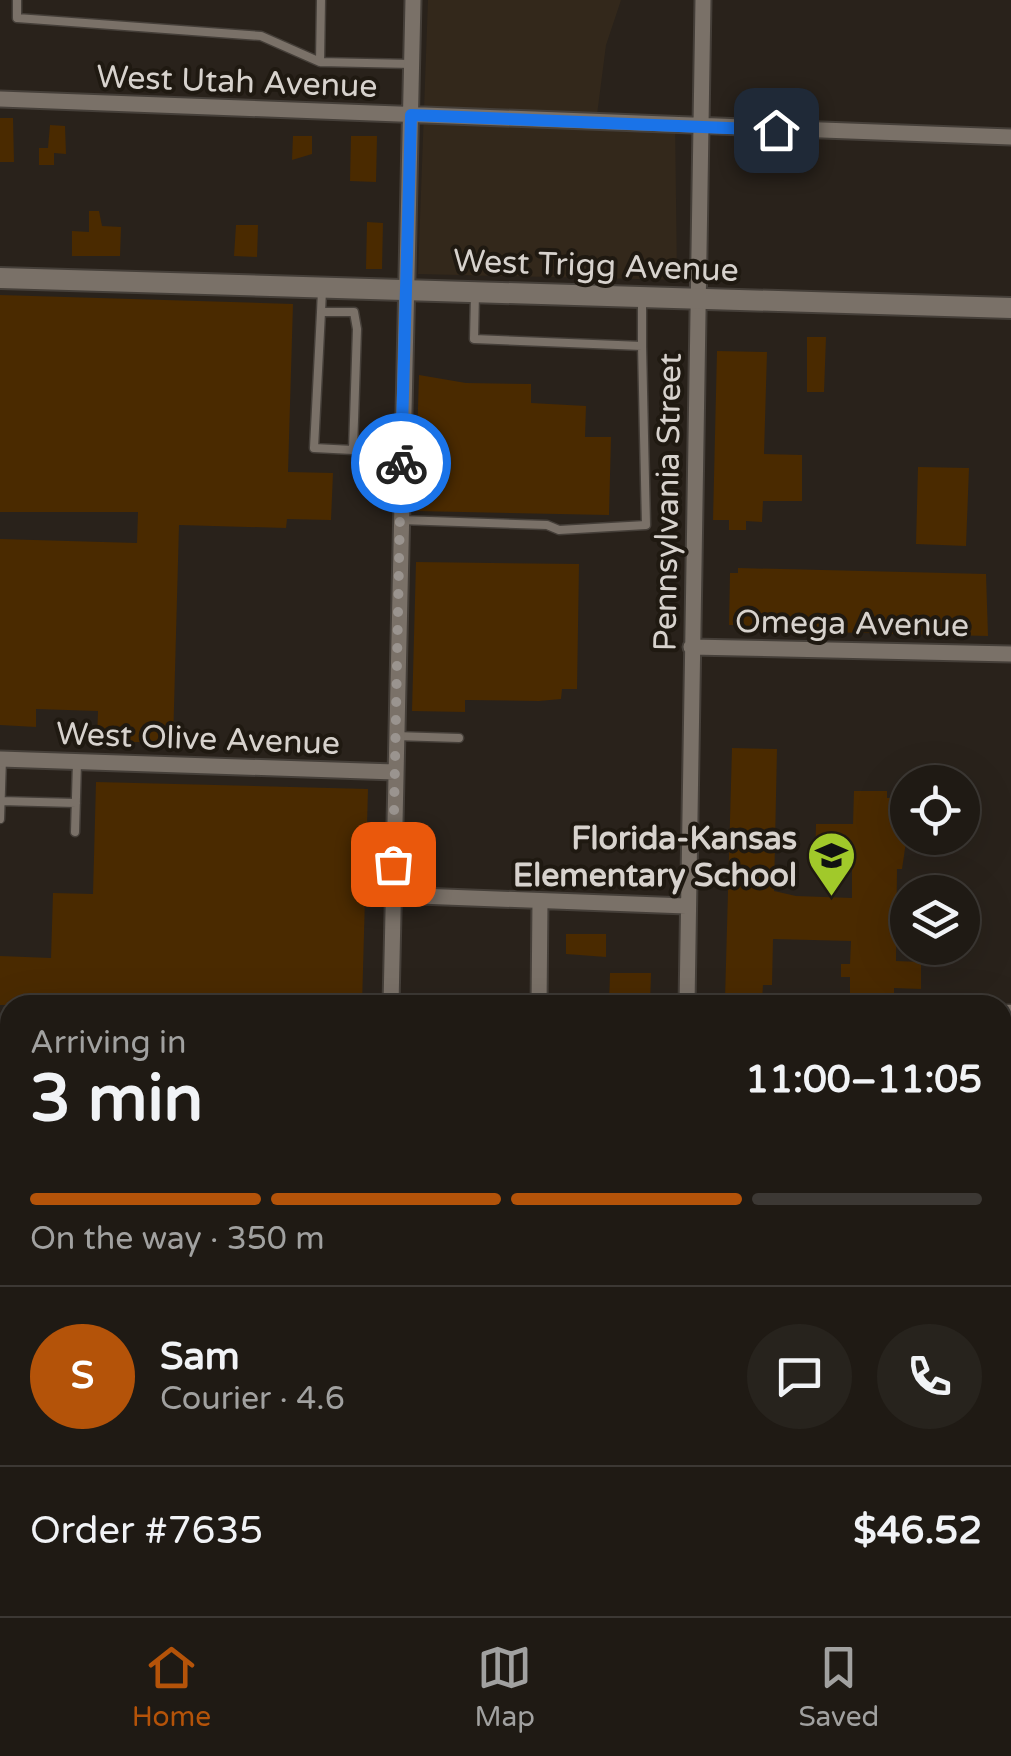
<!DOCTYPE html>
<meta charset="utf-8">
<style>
:root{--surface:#1f1a14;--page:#27231d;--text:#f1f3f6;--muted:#a1a1a0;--line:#3c3834;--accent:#b45309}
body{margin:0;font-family:"Varela Round",sans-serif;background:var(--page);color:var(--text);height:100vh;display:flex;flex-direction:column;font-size:38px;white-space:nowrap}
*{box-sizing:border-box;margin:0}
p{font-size:32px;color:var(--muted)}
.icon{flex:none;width:55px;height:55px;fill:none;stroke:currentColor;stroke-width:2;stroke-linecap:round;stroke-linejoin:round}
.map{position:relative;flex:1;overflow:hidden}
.drawer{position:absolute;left:0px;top:995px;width:1012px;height:622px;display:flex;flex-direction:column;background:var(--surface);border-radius:30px 30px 0 0;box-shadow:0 10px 40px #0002,0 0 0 2px var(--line)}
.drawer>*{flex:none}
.controls{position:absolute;left:890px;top:765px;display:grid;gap:20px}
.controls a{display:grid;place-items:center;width:90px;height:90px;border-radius:50%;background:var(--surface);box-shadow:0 10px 40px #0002,0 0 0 2px var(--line);font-size:50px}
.pin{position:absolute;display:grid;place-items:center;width:85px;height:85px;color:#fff;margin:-42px;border-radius:20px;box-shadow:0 5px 15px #0006}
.courier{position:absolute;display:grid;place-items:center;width:100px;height:100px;margin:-50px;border:8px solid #1a73e8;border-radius:50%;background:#fff;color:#222;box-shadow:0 2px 12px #0007}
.overview em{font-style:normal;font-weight:800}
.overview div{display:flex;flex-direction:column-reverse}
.overview{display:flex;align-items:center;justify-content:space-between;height:170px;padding:0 30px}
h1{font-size:65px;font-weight:800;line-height:75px}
.bar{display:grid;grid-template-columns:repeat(4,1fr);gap:15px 10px;align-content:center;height:120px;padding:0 30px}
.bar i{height:12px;border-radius:8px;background:var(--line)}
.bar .active{background:var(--accent)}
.bar p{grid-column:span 4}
.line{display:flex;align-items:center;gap:25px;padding:0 30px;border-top:2px solid var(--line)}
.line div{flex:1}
.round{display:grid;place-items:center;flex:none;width:105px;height:105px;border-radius:52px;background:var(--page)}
.dock{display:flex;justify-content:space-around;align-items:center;height:140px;border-top:2px solid var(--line);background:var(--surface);font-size:28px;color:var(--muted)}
.dock a{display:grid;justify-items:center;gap:5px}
.dock .active{color:var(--accent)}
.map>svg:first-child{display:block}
.built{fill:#33281b}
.building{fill:#4a2a00}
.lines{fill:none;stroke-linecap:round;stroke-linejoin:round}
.service-casing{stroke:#453f39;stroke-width:11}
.minor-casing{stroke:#453f39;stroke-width:19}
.tertiary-casing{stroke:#453f39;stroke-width:24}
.secondary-casing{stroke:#453f39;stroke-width:26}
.service{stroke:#7a7168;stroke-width:8}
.minor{stroke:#7a7168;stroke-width:15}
.tertiary{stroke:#7a7168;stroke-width:20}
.secondary{stroke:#7a7168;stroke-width:22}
.done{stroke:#9a948f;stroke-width:10;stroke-dasharray:0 18}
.route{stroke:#1a73e8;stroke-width:12}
.labels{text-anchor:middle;stroke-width:8;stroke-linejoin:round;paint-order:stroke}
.street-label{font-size:32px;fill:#d7d2cd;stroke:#1f1911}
.poi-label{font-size:32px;font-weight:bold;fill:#d7d2cd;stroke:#1f1911;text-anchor:end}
</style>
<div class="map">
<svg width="1011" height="1616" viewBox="0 0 1011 1616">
<rect width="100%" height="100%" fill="#29221b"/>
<!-- built -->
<path class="built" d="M 428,0 L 621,0 L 606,45 L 597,115 L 675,117 L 677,280 L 418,274 Z"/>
<!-- building -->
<path class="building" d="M 0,118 L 13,118 L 14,162 L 0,162 Z
M 50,125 L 65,126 L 66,154 L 54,153 L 54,165 L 39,165 L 39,148 L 48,148 Z
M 293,136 L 312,136 L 312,154 L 292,160 Z
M 351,136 L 377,136 L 376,182 L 350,181 Z
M 89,211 L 99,211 L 102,226 L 121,227 L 120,256 L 72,256 L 72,231 L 89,232 Z
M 367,222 L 383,223 L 382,269 L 366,269 Z
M 236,225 L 258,225 L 257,257 L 234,256 Z
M 0,295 L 293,304 L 288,472 L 333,473 L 331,520 L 287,519 L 286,528 L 179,525 L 173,743 L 97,741 L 98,711 L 36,709 L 36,727 L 0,725 L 0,539 L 137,543 L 138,512 L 0,512 Z
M 807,337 L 826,337 L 824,392 L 807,392 Z
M 717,351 L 767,352 L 764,454 L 802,455 L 802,501 L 763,501 L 762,522 L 746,521 L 746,530 L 729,530 L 729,520 L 713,520 Z
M 419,375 L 466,383 L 531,384 L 531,403 L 586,406 L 585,437 L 611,437 L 609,515 L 415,511 Z
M 918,467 L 969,468 L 966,546 L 916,544 Z
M 416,562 L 579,564 L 577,689 L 562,689 L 561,699 L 539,701 L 465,700 L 465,712 L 412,711 Z
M 738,568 L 986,574 L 988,636 L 737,630 L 737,625 L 729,625 L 730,573 L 738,573 Z
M 732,748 L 777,749 L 774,891 L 796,896 L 852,898 L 852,868 L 815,867 L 816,824 L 853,824 L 854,791 L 887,791 L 887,798 L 900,798 L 900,825 L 906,842 L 902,869 L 897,869 L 896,961 L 921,962 L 921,989 L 894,988 L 894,1003 L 850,1002 L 850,977 L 841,977 L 841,964 L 850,964 L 851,941 L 773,939 L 772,985 L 763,985 L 762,1000 L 725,999 Z
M 96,782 L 368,789 L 362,1005 L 0,1005 L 0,956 L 51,958 L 53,893 L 93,894 Z
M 566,934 L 606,934 L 606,957 L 566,954 Z
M 610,973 L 651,973 L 650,1005 L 609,1005 Z"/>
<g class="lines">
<defs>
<path id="service" d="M 17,0 L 17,18 L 261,36 L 320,62
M 321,0 L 320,62 L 412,64
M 322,290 L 321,312 L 354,312 L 357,329 L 353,450 L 401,448
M 321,312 L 314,448 L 353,450
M 642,346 L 642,300
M 400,520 L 547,525 L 559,530 L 646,525 L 642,346 L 474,339 L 475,293
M 395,736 L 459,738
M 1,801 L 76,803
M 0,819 L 2,759
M 75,832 L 77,762
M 1002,1009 L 1011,1009
M 1002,1133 L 1011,1134
M 1,1359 L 1,1195"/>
<path id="minor" d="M 0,99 L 1011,137
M 691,647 L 1011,654
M 0,759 L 395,772
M 393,895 L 686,906
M 391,1005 L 413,0
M 539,1005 L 540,902
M 687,1005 L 703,0
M 1002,1217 L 1011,1217
M 0,1593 L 10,1594
M 132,1616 L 133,1608
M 277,1616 L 278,1608
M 692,1616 L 692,1608
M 941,1616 L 941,1608"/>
<path id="tertiary" d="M 0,278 L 1011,308"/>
<path id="secondary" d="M 0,1364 L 10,1364
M 1002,1390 L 1011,1390"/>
</defs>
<!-- service casing -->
<use href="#service" class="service-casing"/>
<!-- minor casing -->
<use href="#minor" class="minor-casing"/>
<!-- tertiary casing -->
<use href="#tertiary" class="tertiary-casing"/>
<!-- secondary casing -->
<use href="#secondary" class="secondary-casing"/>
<!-- service -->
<use href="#service" class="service"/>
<!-- minor -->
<use href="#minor" class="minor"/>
<!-- tertiary -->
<use href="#tertiary" class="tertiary"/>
<!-- secondary -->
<use href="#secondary" class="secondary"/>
</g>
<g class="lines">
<!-- done -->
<path class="done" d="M 393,864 L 401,463"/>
<!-- route -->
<path class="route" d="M 401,463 L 411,115 L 776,130"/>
</g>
<!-- icons -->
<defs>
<symbol id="school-pin" viewBox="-11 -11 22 30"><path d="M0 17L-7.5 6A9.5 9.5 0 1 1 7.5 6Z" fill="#a1c92a" stroke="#1f1911"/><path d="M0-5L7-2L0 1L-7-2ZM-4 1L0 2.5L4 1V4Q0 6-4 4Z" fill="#111"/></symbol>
</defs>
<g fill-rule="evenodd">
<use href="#school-pin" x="804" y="828" width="55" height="75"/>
</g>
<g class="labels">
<!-- street labels -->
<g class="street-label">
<text transform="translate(237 81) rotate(2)" y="11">West Utah Avenue</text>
<text transform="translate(596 265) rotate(2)" y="11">West Trigg Avenue</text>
<text transform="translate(667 502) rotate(-89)" y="11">Pennsylvania Street</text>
<text transform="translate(852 623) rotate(1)" y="11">Omega Avenue</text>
<text transform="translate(198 738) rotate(2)" y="11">West Olive Avenue</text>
</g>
<!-- poi labels -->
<g class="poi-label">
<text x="797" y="849">Florida-Kansas<tspan x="797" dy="37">Elementary School</tspan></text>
</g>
</g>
</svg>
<div class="controls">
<a><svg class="icon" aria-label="locate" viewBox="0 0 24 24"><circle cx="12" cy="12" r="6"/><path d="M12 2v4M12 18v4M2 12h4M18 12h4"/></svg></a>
<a><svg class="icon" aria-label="layers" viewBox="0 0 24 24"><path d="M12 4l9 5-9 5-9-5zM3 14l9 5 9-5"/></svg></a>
</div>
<div class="pin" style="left:393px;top:864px;background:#ea580c"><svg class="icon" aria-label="bag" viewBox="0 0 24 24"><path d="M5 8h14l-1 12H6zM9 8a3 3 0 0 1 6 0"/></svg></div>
<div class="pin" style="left:776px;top:130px;background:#1f2937"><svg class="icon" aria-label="home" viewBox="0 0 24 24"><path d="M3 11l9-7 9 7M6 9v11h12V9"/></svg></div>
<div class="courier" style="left:401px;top:463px"><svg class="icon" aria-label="bike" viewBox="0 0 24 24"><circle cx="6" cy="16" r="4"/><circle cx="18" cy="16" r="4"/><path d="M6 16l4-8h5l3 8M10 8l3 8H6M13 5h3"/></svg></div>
<section class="drawer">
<div class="overview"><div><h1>3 min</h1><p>Arriving in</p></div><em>11:00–11:05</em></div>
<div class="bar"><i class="active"></i><i class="active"></i><i class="active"></i><i></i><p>On the way · 350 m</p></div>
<div class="line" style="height:180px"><b class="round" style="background:var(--accent);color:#fff">S</b><div><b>Sam</b><p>Courier · 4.6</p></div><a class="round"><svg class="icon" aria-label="chat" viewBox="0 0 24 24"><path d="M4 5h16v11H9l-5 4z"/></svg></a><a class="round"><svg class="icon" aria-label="phone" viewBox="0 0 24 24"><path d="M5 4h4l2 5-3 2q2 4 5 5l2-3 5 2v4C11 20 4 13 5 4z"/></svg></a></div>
<div class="line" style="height:130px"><div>Order #7635</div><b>$46.52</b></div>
</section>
</div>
<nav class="dock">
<a class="active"><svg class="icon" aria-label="home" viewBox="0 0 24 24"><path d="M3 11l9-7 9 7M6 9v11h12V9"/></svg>Home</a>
<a><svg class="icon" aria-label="map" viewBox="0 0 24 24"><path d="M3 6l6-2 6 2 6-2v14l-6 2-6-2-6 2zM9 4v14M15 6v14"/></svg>Map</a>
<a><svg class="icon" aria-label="saved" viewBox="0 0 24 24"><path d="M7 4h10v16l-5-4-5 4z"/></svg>Saved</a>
</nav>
